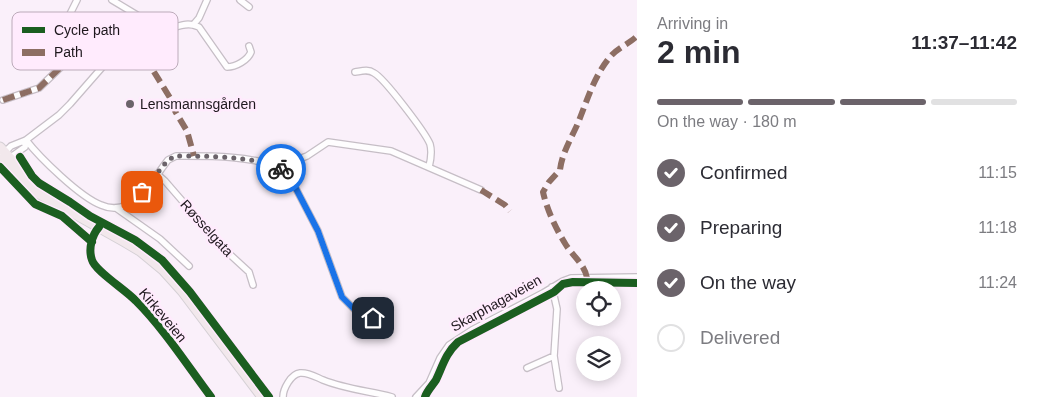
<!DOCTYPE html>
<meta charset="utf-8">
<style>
:root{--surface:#fff;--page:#f7f7f7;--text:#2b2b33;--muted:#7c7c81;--line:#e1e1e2;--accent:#6b636a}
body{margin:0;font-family:Helvetica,sans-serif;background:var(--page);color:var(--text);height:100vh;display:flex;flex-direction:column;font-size:19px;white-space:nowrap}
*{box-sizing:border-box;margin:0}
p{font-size:16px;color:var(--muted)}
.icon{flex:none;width:28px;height:28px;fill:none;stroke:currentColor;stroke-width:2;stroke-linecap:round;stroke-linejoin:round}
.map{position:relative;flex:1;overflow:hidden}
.side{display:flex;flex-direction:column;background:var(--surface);width:400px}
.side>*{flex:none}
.tools{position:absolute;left:576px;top:281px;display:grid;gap:10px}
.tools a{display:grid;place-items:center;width:45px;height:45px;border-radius:50%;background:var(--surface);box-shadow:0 2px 12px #0003;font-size:25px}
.pin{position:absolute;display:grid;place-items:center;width:42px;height:42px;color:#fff;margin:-21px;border-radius:10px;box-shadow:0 2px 8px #0006}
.courier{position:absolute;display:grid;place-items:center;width:50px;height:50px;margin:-25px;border:4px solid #1a73e8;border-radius:50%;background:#fff;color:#222;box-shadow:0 1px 6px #0007}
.overview em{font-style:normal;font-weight:600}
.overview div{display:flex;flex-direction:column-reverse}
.overview{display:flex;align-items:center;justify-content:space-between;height:85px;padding:0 20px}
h1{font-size:32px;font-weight:600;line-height:38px}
.bar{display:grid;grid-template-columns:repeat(4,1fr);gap:8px 5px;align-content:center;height:60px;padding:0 20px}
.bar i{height:6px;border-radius:4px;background:var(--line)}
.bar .active{background:var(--accent)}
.bar p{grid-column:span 4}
ol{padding:0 20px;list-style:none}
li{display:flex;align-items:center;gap:15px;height:55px}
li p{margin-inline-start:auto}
li .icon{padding:5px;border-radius:50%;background:var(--accent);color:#fff;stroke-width:4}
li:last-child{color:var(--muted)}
li i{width:28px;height:28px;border:2px solid var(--line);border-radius:50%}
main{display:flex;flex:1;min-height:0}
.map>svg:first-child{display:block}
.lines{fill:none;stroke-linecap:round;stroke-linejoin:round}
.street-casing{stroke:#c6bec6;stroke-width:8}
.primary-casing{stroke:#d5d0d5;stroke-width:11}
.street{stroke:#fefdfe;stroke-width:5.5}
.primary{stroke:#f2e8ec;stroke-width:9}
.quiet{stroke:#8d6e63;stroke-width:6;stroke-dasharray:12 6;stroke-linecap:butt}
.cycleway-casing{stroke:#ffebfd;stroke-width:11}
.cycleway{stroke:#1b5e20;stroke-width:8}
.done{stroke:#6b636a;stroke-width:5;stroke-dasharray:0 9}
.route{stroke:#1a73e8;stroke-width:6}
.poi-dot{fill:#6b636a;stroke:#ffebfd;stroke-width:2}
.labels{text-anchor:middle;stroke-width:5;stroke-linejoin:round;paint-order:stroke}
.poi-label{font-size:14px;fill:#1e171d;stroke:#ffebfd;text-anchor:start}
.street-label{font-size:14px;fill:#1e171d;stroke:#ffebfd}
.key{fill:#ffebfd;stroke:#bcabba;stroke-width:1}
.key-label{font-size:14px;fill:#1e171d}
</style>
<main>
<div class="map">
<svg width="637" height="397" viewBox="0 0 637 397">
<rect width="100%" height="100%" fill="#faf0fa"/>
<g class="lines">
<defs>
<path id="street" d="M 112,0 L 142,18 L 147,22 L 149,29
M 240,0 L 249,7
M 193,25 L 199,27 L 227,67 C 236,67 248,60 251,52 L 249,46
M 62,66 L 54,59 L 49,47 L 62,30 L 77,0
M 355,72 C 362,71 368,69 374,73 C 384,78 425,132 430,144 C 432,151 431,159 429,167
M 3,100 L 39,88 L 64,64 L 73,58 L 81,48
M 26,140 C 40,158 80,197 101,205 C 110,209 118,209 127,205 C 144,197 157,174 168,160 L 176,156 C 208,156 250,155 280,168 L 286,164 L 307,156 L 328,142 L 391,151 L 481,190
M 3,154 L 11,146 L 26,140 L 59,115 L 70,104 L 105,64 L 137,40 L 149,29 C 164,37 178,21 193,25 L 199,18 L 207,0
M 8,159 L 25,147 L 26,140
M 280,168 L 292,181 L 318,231 L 342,297 L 360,315 L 366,319 L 373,318 L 390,310
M 157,174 L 165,181 L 224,249 L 249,272 L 253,285
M 116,208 L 160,239 L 189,266
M 554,356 L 559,388
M 527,368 L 554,356 L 557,309 L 552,287
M 283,397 C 283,389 291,374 300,373 C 308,372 316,377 323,380 C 345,389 369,391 392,397
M 416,397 L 429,383 L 440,358 L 449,345 L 472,330 L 543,293 L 563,281 L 571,278 L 637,277"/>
<path id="primary" d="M 0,147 L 37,188
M 0,159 L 13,174 L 32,190 L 123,241 L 140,251 L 163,270 L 182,291 L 262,397"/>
</defs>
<!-- street casing -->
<use href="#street" class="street-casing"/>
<!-- primary casing -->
<use href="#primary" class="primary-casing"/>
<!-- street -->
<use href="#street" class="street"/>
<!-- primary -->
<use href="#primary" class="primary"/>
<!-- quiet -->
<path class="quiet" d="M 137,40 L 146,59 L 172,101 L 175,111 L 187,131 L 194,156
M 49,47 L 54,59 L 62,66
M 3,100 L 39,88 L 64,64 L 73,58 L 81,48
M 481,190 L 505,205 L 510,211
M 587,278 C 585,265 573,256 566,245 C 556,229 547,210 543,192 L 549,182 L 560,170 C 562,153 571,139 578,123 C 587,101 594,76 610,57 C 617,48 629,44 637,36"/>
<defs>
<path id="cycleway" d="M 20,157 L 32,176 L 39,183 L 70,202 L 90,216 L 135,240 L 162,260 L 190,292 L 269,397
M 0,167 L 35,204 L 62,216 L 92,242
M 99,227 C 92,235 88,249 92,260 C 95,271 126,290 136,301 C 164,329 187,365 211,397
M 425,397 C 427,391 432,386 436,380 C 443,365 446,353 458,342 L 554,292 L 563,284 L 573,282 L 637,283"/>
</defs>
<!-- cycleway casing -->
<use href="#cycleway" class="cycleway-casing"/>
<!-- cycleway -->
<use href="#cycleway" class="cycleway"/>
</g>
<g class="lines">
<!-- done -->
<path class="done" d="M 142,192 L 168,160 L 176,156 C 206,156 255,156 281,169"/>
<!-- route -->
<path class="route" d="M 281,169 L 292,181 L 318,231 L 342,297 L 360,315 L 366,319 L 373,318"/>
</g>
<!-- markers -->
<circle class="poi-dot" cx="130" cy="104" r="5"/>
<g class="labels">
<!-- poi labels -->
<g class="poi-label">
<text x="140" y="109">Lensmannsgården</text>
</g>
<!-- street labels -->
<g class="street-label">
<text transform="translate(207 228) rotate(48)" y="5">Røsselgata</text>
<text transform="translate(496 303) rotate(-29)" y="5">Skarphagaveien</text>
<text transform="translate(163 315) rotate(50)" y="5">Kirkeveien</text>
</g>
</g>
<!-- legend -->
<rect x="12" y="12" width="166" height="58" rx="8" class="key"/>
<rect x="22" y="27" width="23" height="6" fill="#1b5e20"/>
<rect x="22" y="49" width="23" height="7" fill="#8d6e63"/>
<g class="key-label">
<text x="54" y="35">Cycle path</text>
<text x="54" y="57">Path</text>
</g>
</svg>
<div class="tools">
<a><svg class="icon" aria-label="locate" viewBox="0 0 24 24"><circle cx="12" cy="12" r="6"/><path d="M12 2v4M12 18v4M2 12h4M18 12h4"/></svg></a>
<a><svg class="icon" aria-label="layers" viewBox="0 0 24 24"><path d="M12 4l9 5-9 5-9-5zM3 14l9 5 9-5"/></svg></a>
</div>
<div class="pin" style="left:142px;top:192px;background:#ea580c"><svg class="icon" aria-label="bag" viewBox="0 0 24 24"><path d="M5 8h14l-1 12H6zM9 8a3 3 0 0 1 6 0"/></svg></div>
<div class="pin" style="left:373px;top:318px;background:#1f2937"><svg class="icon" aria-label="home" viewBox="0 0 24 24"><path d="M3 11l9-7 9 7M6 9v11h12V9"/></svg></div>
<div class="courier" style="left:281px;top:169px"><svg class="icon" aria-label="bike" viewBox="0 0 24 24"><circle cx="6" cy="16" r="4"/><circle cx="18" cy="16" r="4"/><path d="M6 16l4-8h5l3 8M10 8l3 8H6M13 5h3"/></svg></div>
</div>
<section class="side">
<div class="overview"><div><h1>2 min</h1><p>Arriving in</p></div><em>11:37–11:42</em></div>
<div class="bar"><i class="active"></i><i class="active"></i><i class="active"></i><i></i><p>On the way · 180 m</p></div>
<ol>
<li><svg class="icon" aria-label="check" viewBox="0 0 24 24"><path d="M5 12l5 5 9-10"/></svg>Confirmed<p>11:15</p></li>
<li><svg class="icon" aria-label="check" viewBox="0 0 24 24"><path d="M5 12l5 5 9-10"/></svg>Preparing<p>11:18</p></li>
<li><svg class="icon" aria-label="check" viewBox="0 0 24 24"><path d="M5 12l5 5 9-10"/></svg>On the way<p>11:24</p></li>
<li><i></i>Delivered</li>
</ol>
</section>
</main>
